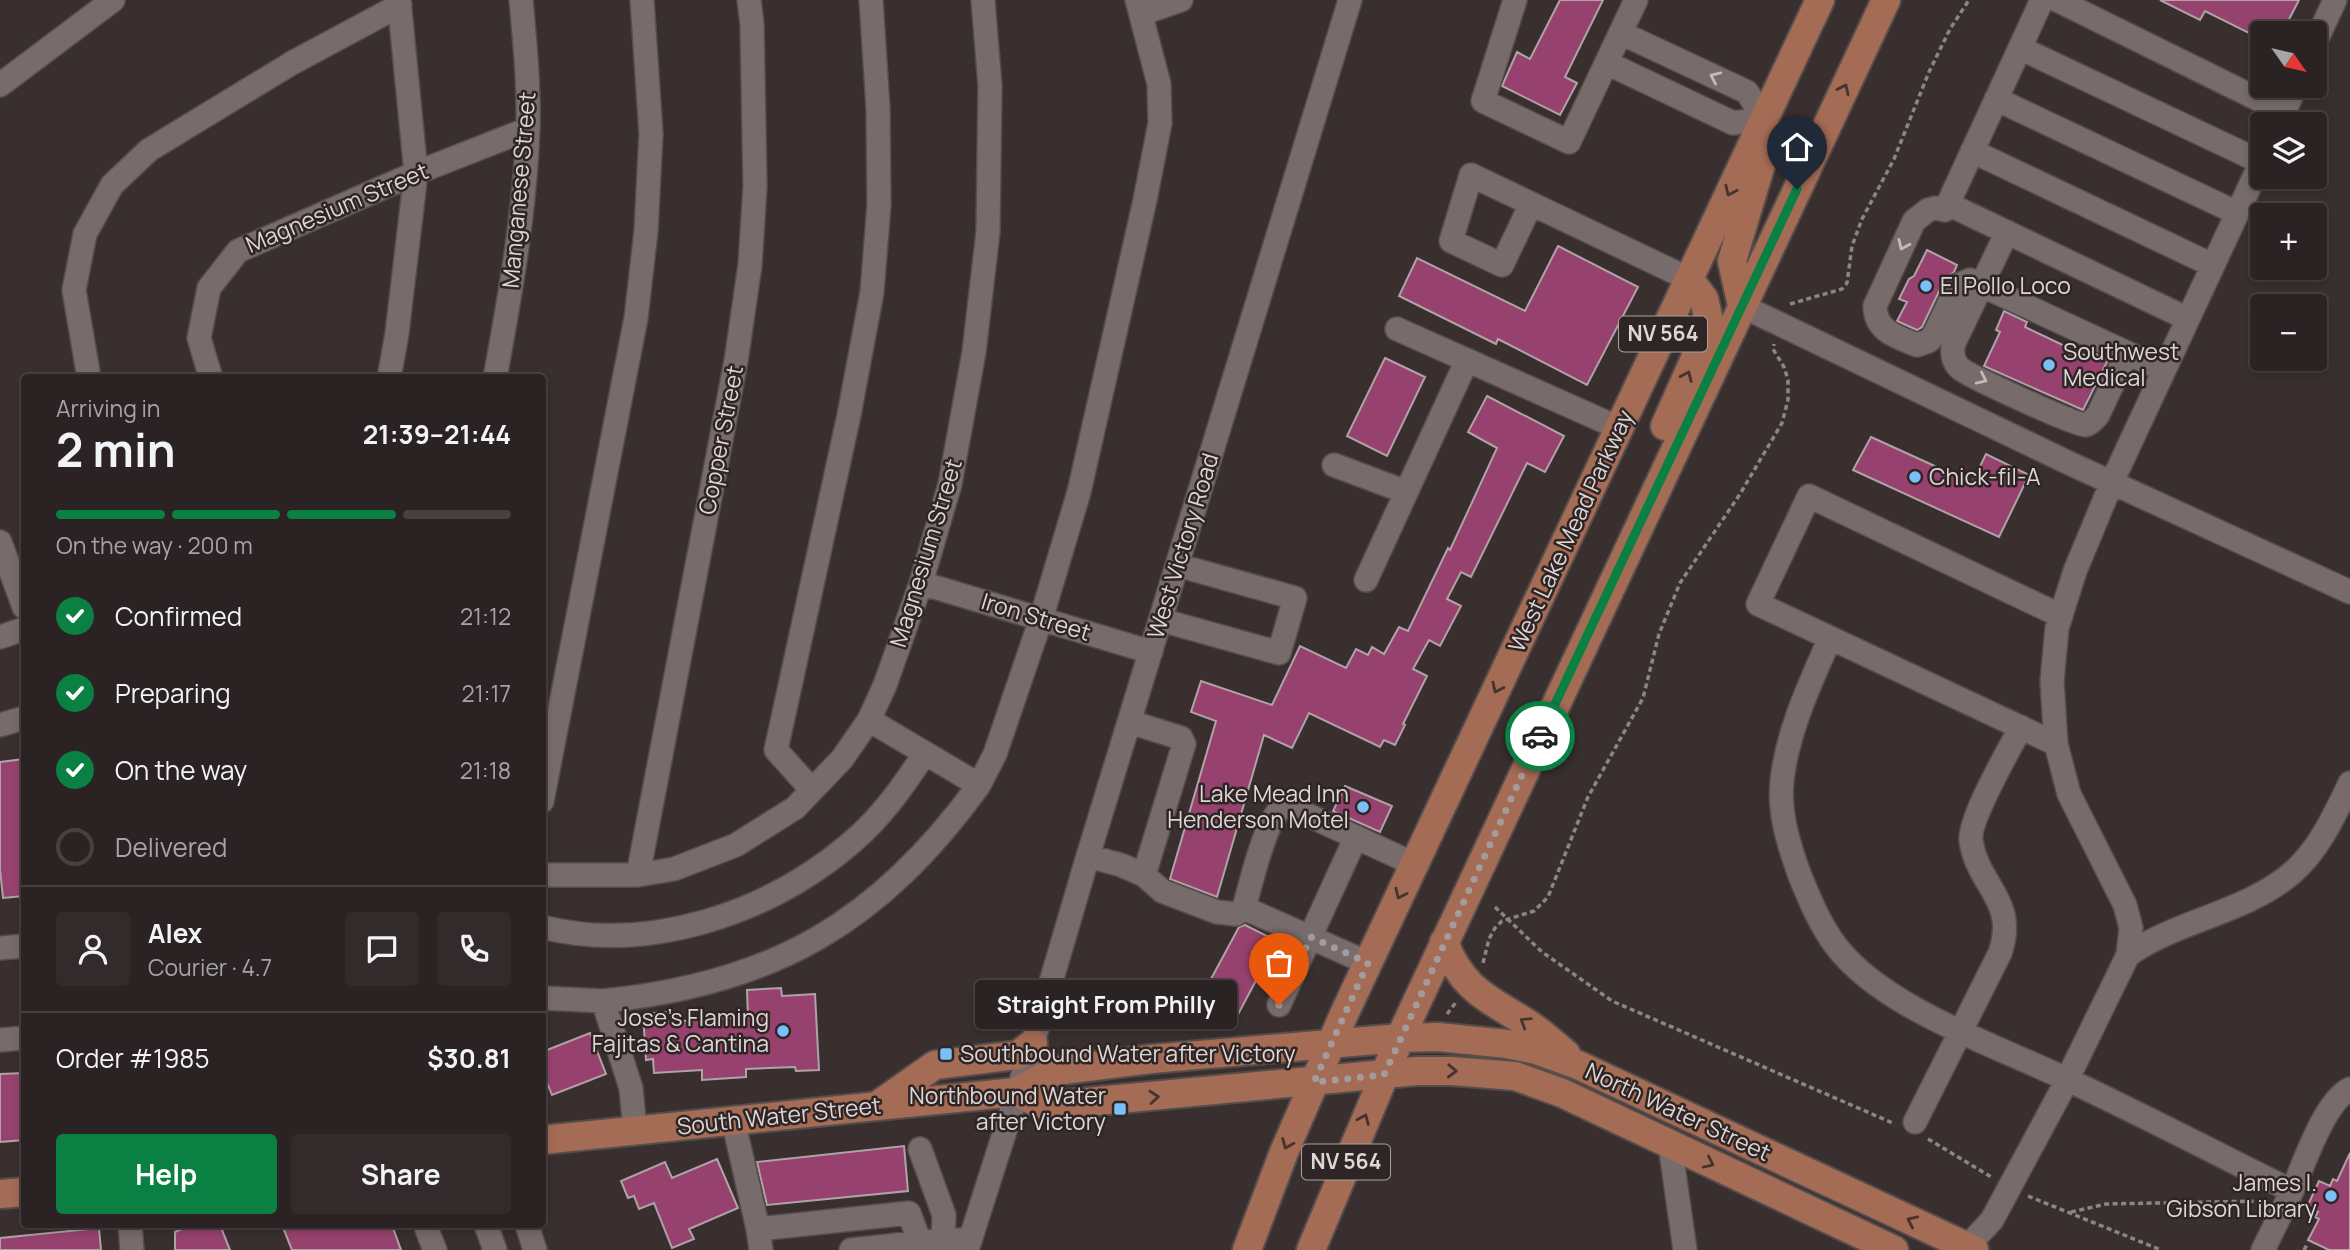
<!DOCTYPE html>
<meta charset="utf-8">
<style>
:root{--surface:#2b2323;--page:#332b2b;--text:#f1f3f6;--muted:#a6a4a6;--line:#474041;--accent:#0b8043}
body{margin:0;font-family:Manrope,sans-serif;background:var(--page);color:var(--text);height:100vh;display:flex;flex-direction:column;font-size:26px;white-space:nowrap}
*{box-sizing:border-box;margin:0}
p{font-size:23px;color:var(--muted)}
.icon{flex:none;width:38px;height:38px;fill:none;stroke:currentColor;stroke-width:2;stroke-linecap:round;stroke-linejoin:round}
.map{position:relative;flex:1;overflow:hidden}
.details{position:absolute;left:21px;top:374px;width:525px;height:854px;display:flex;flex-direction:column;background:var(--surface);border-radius:7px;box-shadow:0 4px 10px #0003,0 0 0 2px var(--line)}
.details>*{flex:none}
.needle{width:46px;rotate:124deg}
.fabs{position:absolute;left:2250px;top:21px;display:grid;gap:14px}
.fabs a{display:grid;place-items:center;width:77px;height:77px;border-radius:7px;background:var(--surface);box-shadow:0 4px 10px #0003,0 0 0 2px var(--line);font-size:35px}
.pin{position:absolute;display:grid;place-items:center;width:60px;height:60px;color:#fff;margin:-72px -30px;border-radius:50% 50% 50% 0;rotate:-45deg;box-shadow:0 0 7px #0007}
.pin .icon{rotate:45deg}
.courier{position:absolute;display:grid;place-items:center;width:70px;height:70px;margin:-35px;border:5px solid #0b8043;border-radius:50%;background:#fff;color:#222;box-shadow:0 2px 9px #0007}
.bubble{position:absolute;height:49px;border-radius:7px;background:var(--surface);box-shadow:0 4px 10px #0003,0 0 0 2px var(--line);font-size:23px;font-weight:700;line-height:49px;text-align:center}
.summary em{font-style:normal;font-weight:700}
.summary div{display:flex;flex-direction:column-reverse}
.summary{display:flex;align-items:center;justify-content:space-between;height:119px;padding:0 35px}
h1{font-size:46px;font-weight:700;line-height:52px}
.bar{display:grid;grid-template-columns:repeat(4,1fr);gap:10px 7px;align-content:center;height:84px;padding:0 35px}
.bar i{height:9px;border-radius:5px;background:var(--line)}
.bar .active{background:var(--accent)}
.bar p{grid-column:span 4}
.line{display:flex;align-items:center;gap:18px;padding:0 35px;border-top:2px solid var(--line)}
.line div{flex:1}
.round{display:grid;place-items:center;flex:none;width:74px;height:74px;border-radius:7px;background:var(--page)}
ol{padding:0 35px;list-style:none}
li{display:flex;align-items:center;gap:21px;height:77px}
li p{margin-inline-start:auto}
li .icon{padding:7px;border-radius:50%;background:var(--accent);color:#fff;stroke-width:4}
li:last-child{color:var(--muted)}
li i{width:38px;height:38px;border:4px solid var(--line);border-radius:50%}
.cta{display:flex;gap:14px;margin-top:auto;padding:14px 35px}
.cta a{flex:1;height:80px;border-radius:7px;background:var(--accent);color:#fff;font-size:28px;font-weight:700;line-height:80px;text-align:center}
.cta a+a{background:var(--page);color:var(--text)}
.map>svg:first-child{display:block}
.building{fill:#97426e;stroke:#afa3a8;stroke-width:2}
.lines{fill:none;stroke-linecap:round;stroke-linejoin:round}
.minor-casing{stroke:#554c4c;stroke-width:26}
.major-casing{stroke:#554c4c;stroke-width:32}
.path{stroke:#8d8585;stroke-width:3.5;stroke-dasharray:5 3.5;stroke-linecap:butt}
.minor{stroke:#776b6b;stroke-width:23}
.major{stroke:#a46b55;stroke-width:28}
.oneway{stroke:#c4bbbb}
.oneway2{stroke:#46332f}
.done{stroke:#a49c9c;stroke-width:7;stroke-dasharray:0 12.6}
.route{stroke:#0b8043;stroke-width:9}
.poi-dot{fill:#7abff8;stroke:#2f2525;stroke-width:2.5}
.labels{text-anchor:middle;stroke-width:5;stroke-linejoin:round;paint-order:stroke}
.shield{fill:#2f2525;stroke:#a9a1a1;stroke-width:2}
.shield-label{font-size:21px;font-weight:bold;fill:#ddd6d6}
.street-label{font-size:23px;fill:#ddd6d6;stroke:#2f2525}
.poi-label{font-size:23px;fill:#ddd6d6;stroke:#2f2525;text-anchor:start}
</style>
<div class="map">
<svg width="2350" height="1250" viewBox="0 0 2350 1250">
<rect width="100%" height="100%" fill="#392f2f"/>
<!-- building -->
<path class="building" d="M 1560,0 L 1603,0 L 1565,77 L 1577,83 L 1560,115 L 1502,86 L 1517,52 L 1530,59 Z
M 2160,0 L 2299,0 L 2282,33 L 2263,33 L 2263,40 L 2205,11 L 2200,20 Z
M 1558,246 L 1638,287 L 1587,385 L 1498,339 L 1496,344 L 1399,296 L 1417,258 L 1525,311 Z
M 1927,250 L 1957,265 L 1954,272 L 1945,279 L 1922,327 L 1917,330 L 1897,321 L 1907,302 L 1899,299 L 1909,279 L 1914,276 Z
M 2004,311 L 2027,322 L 2025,327 L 2088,357 L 2090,351 L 2108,360 L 2083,410 L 1984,366 L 2000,332 L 1996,330 Z
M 1385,358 L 1425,377 L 1387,456 L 1347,436 Z
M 1487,396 L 1564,436 L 1545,472 L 1527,463 L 1471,577 L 1461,572 L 1447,599 L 1461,606 L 1440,646 L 1429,640 L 1413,669 L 1427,676 L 1403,724 L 1405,725 L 1395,745 L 1384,740 L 1380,747 L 1309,713 L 1292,748 L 1264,735 L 1217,897 L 1170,879 L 1216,721 L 1191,712 L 1201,681 L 1272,705 L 1300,646 L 1346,668 L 1356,649 L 1368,655 L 1372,647 L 1384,654 L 1399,627 L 1408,631 L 1448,548 L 1450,550 L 1497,448 L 1468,432 Z
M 1871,437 L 1972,483 L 1986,454 L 2029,475 L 1999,537 L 1853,470 Z
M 24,759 L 24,896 L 3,898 L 0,869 L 0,762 Z
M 1345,786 L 1392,806 L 1380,832 L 1333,811 Z
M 1245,925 L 1277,941 L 1234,1022 L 1198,1003 L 1239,927 Z
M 781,988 L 782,996 L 815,994 L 819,1070 L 796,1071 L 795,1067 L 746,1069 L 746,1077 L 702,1080 L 702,1070 L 654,1073 L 653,1059 L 646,1060 L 643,1014 L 666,1012 L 666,1022 L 748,1017 L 747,990 Z
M 590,1033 L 606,1074 L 552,1095 L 542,1070 L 542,1052 Z
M 24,1073 L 24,1140 L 0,1142 L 0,1074 Z
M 904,1146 L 908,1191 L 767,1205 L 757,1162 Z
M 2350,1153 L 2350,1250 L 2329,1250 L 2308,1240 L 2319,1219 L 2315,1217 L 2318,1212 L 2307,1207 L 2319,1181 L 2330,1186 L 2333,1179 L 2337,1181 Z
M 717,1159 L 738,1208 L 689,1229 L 694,1239 L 672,1248 L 654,1203 L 639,1209 L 634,1196 L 628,1198 L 621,1181 L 665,1162 L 672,1178 Z
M 190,1225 L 220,1225 L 230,1250 L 175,1250 L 175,1232 Z
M 282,1225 L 392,1225 L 401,1250 L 292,1250 Z
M 99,1228 L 101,1250 L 0,1250 L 0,1238 Z"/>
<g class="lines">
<defs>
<path id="minor" d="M 1515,0 L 1483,101 L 1569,142 L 1636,0
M 2042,0 L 1948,204 L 2188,319
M 2057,0 L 2284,112 L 2278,124
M 1141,14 L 1181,0
M 2315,43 L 2335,0
M 2020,48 L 2261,162
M 1607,63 L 1733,123 L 1764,119 L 1747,92 L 1621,33
M 0,85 L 113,0
M 1996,99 L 2237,213
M 2284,112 L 2296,86
M 1972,151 L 2212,265
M 1531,204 L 1502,265 L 1451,241 L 1471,175 L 1689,279
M 1948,204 L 1945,210 L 1935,208 L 1928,210 L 1914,221 L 1875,306 C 1875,331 1897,337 1917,345 L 1929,341 L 1934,335 L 1958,285 L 1970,280 L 2164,370
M 2007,232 L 1953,345 C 1952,354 1953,363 1961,369 C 1971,377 2077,426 2085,425 C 2091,424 2094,419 2098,415 L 2127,353
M 1742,306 L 2069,463 L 2350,592
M 1397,329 L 1619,428
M 89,378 L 74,290 L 85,234 L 112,185 L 149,150 L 292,63 L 400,5
M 211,378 L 199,338 L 209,288 L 238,251 L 416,173 L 528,129
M 389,378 L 397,333 L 416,173 L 399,0
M 495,378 C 510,296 525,212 528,128 C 529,85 525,43 521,0
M 1334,465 L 1406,492
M 0,542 L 24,607
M 1366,580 L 1467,360
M 921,583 L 1151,652
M 1161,620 L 1279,653 L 1295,598 L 1177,565
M 0,637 L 24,629
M 1830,638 C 1811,682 1790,725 1783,773 C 1777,808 1788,843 1800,876 C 1810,900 1820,925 1836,946 C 1884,1009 1998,1046 2068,1080 C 2143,1115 2217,1154 2292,1191 L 2263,1250
M 1130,722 L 1181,738 L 1184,744 L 1144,875
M 0,725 L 24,718
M 2056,744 L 1758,604 L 1809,496 L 2061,616
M 979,785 L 995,754 L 1041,619 L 1079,492 L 1145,200 L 1160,123 L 1159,84 L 1137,0
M 812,790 L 776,750 L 849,415 L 872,292 L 879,205 L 878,108 L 871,0
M 542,801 L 636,318 L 646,231 L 651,134 L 642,0
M 1088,856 L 1121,865 L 1144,875 L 1162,891 L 1217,912 L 1236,914 L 1244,908
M 542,875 L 638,875 L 674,869 L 736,845 L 795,808 L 842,759 L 869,720 L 885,685 L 921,583 L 950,484 L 974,352 L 988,232 L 990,86 L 983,0
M 638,875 L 736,361 L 750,265 L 755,187 L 752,24 L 749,0
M 542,927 C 649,954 769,913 851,843 C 881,818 904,785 925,753
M 0,948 L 24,946
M 2128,955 C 2178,920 2245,913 2292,873 C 2319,850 2335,814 2350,783
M 1368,963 L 1244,908 C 1250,887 1267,811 1286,805 L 1414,864
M 542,998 L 603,1001 L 631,1088 L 635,1130
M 603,1001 C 773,984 879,923 979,785 L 869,720
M 1279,1005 L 1356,837
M 0,1040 L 24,1038
M 733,1120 L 758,1229
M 1915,1122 L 2000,953 C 2018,900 1978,887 1971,841 C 1968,820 2009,750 2021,727
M 1670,1145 L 1685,1250
M 920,1149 L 944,1215 L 943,1240
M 2292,1191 C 2304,1164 2324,1102 2350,1089
M 130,1225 L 132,1250
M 486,1225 L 495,1250
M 527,1225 L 535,1250
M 427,1230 L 435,1250
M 761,1250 L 758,1229 L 909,1213 L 918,1237 L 917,1243
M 851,1250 L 943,1240 L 970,1240
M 967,1250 L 1033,1043 L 1088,856 L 1350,0
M 1964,1250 L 1992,1220 L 2064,1086 L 2128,955 L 2131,928 L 2125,905 L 2069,794 L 2056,744 L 2052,681 L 2057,628 L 2075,571 L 2112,482 L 2263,158"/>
<path id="major" d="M 1742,306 L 1732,261 L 1764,154
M 1665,426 L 1710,325 L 1704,299 L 1689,279
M 1444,942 C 1462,989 1487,998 1527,1023 C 1541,1032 1553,1043 1566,1054
M 1016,1092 L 1044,1106 L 1417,1071 L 1451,1071 L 1515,1076 L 1562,1093 L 1894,1250
M 878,1105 L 935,1065 L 1018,1055 L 1033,1043
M 542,1140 L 1016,1092 L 1055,1071 L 1151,1059 L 1400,1038 L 1438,1037 L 1507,1044 L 1536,1050 L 1578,1065 L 1974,1250
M 0,1194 L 24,1192
M 1247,1250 L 1284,1152 L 1345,1012 L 1820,0
M 1311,1250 L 1400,1038 L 1886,0"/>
</defs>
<!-- minor casing -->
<use href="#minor" class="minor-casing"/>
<!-- major casing -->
<use href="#major" class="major-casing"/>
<!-- path -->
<path class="path" d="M 1790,304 L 1842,289 L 1847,283 L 1852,246 L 1862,219 L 1894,159 L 1929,72 L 1950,29 L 1969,0
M 1495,907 L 1542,952 L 1612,1001 L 1895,1124
M 1483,963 L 1489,939 L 1495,928 L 1502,921 L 1534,911 L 1548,897 L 1588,797 L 1643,698 L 1659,634 L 1680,583 L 1740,494 L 1782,423 L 1788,400 L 1788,380 L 1784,367 L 1773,349 L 1774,344
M 1447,1014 L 1457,1001
M 1928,1139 L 1993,1178
M 2028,1196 L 2161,1250
M 2071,1212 L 2106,1204 L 2262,1201
M 2304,1250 L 2308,1243"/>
<!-- minor -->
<use href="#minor" class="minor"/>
<!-- major -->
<use href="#major" class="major"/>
</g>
<!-- one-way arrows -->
<defs><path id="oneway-chevron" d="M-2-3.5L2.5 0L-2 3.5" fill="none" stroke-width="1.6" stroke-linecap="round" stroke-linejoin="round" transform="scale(1.75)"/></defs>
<g class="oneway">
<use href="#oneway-chevron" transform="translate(1715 77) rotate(-155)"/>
<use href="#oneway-chevron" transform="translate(1903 245) rotate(114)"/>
<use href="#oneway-chevron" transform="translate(1982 379) rotate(25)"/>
</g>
<g class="oneway2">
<use href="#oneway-chevron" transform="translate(1844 89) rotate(-65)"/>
<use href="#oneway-chevron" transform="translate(1730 191) rotate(115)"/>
<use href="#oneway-chevron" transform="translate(1687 376) rotate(-66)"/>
<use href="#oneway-chevron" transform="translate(1497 688) rotate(115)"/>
<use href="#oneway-chevron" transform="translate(1400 894) rotate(115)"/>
<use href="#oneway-chevron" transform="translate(1525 1022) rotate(-148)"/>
<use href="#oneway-chevron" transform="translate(1452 1071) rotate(2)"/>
<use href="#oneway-chevron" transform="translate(1154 1097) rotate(-5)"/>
<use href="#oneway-chevron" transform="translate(1364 1119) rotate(-67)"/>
<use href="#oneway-chevron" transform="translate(1287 1144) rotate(113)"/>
<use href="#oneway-chevron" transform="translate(1709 1163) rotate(25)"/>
<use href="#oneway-chevron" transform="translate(1912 1221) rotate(-155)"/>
</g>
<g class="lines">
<!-- done -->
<path class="done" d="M 1279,1005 L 1311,937 L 1368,963 L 1314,1082 L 1384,1075 L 1540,736"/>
<!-- route -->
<path class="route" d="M 1540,736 L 1797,189"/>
</g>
<!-- markers -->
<g class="poi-dot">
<circle cx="1926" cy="286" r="7"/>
<circle cx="2049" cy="365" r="7"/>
<circle cx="1915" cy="477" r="7"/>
<circle cx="1363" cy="807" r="7"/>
<circle cx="783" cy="1031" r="7"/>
<rect x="939" y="1047" width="14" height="14" rx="3.5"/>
<rect x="1113" y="1102" width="14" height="14" rx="3.5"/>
<circle cx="2331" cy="1196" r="7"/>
</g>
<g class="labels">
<!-- shield labels -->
<g class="shield">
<rect x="1619" y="316.5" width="88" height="35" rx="5"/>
<rect x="1302" y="1144.5" width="88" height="35" rx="5"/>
</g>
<g class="shield-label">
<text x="1663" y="341">NV 564</text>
<text x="1346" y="1169">NV 564</text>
</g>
<!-- street labels -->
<g class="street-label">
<text transform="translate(519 190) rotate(-85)" y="8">Manganese Street</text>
<text transform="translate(337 208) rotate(-23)" y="8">Magnesium Street</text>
<text transform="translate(721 440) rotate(-79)" y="8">Copper Street</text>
<text transform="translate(1571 531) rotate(-65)" y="8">West Lake Mead Parkway</text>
<text transform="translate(1183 546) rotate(-73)" y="8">West Victory Road</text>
<text transform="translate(926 553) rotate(-73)" y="8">Magnesium Street</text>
<text transform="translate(1036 617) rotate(17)" y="8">Iron Street</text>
<text transform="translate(1678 1112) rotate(25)" y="8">North Water Street</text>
<text transform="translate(779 1116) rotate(-6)" y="8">South Water Street</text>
</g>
<!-- poi labels -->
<g class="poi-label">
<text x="1940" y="294">El Pollo Loco</text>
<text x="2063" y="360">Southwest<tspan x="2063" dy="26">Medical</tspan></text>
<text x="1929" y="485">Chick-fil-A</text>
<text x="1349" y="802" text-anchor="end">Lake Mead Inn<tspan x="1349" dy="26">Henderson Motel</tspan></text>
<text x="769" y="1026" text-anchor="end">Jose’s Flaming<tspan x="769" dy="26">Fajitas &amp; Cantina</tspan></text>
<text x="960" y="1062">Southbound Water after Victory</text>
<text x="1106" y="1104" text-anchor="end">Northbound Water<tspan x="1106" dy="26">after Victory</tspan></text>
<text x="2317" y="1191" text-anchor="end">James I.<tspan x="2317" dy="26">Gibson Library</tspan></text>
</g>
</g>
</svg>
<div class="fabs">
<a><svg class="needle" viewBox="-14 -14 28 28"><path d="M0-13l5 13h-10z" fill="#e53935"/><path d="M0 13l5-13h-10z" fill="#a6a4a6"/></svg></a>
<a><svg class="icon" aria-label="layers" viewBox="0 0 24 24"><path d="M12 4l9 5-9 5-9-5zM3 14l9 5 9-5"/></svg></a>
<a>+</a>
<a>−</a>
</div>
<div class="pin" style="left:1279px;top:1005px;background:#ea580c"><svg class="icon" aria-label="bag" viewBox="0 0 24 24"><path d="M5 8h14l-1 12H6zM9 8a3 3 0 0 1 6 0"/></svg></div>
<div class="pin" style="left:1797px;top:189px;background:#1f2937"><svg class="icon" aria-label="home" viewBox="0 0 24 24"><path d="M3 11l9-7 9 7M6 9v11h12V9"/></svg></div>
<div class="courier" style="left:1540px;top:736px"><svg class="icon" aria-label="car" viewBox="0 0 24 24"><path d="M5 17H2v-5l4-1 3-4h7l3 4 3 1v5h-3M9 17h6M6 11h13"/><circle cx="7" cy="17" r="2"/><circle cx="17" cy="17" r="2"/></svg></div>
<div class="bubble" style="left:975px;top:980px;width:262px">Straight From Philly</div>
<section class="details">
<div class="summary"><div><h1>2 min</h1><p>Arriving in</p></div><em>21:39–21:44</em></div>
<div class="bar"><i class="active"></i><i class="active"></i><i class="active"></i><i></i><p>On the way · 200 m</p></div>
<ol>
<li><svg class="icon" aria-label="check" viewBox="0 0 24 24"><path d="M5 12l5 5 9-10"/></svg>Confirmed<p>21:12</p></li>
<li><svg class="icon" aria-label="check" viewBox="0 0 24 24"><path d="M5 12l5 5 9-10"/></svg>Preparing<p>21:17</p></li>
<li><svg class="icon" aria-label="check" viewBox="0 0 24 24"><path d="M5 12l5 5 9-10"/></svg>On the way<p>21:18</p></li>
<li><i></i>Delivered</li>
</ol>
<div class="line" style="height:126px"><a class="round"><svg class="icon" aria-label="person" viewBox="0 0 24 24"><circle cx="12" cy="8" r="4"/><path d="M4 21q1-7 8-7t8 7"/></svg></a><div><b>Alex</b><p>Courier · 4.7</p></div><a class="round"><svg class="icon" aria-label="chat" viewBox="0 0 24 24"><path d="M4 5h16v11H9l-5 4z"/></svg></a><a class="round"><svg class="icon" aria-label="phone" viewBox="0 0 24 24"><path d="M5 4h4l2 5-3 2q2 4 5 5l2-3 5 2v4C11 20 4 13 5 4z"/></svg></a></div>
<div class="line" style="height:91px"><div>Order #1985</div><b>$30.81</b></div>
<div class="cta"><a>Help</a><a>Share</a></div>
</section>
</div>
